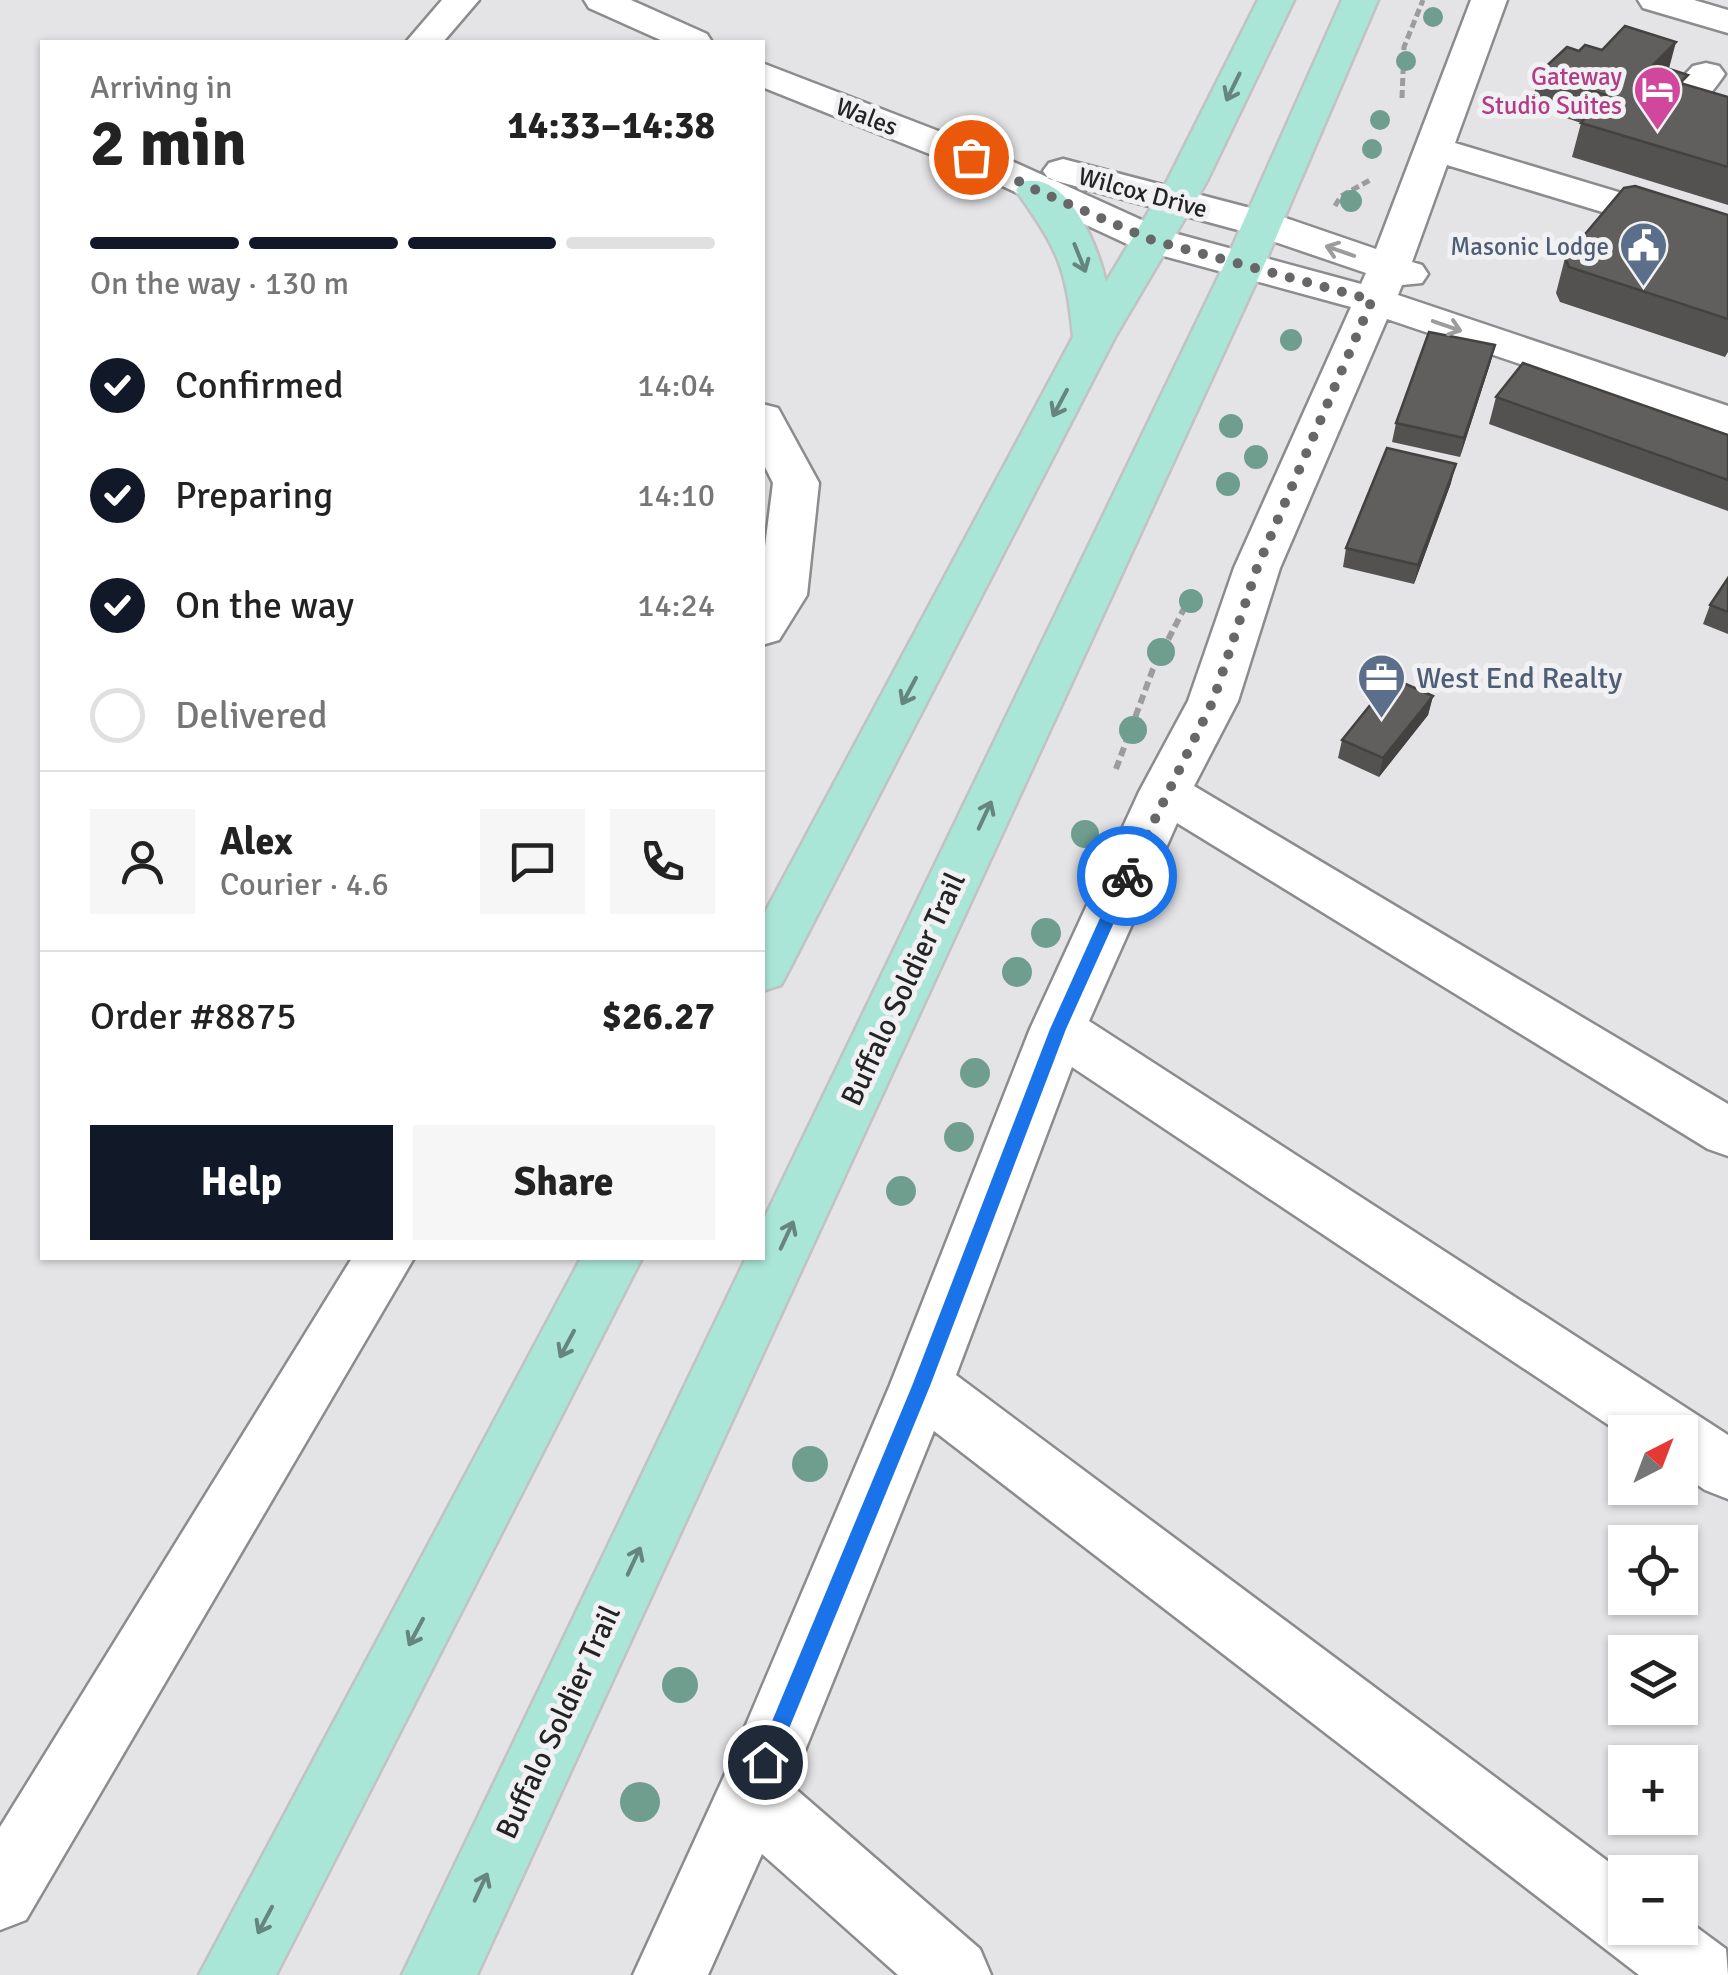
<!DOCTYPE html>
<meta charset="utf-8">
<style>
:root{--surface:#fff;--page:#f6f6f6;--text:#222;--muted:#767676;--line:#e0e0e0;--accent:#111827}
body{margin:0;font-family:Signika,sans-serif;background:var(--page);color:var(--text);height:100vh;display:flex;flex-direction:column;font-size:38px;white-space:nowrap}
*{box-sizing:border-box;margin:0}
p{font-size:32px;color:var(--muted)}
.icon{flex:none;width:55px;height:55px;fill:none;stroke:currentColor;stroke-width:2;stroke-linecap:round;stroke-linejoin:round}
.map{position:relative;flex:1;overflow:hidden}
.panel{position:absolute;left:40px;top:40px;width:725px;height:1220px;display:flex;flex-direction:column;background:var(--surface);border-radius:0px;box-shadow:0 2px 8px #0004}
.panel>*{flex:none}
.needle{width:65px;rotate:42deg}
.buttons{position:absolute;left:1608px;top:1415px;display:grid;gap:20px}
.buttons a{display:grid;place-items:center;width:90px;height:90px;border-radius:0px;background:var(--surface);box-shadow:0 2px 8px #0004;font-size:50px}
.pin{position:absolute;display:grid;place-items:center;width:85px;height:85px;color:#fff;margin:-42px;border:5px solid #fff;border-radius:50%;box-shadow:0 2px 10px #0007}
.courier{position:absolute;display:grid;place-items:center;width:100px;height:100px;margin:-50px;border:8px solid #1a73e8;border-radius:50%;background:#fff;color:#222;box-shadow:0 2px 12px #0007}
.overview em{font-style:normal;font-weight:800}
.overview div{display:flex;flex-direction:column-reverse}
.overview{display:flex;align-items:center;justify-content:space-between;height:170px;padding:0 50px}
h1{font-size:65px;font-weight:800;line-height:75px}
.bar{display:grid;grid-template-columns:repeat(4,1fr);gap:15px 10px;align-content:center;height:120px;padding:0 50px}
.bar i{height:12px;border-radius:8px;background:var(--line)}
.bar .active{background:var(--accent)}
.bar p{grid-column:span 4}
.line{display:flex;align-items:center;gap:25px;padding:0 50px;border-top:2px solid var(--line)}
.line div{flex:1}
.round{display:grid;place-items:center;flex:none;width:105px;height:105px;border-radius:0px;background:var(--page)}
ol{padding:0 50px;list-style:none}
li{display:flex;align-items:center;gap:30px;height:110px}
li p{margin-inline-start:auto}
li .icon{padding:10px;border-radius:50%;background:var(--accent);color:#fff;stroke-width:4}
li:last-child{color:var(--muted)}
li i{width:55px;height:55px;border:5px solid var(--line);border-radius:50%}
.cta{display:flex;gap:20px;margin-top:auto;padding:20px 50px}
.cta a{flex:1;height:115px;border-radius:0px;background:var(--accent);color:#fff;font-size:40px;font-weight:800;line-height:115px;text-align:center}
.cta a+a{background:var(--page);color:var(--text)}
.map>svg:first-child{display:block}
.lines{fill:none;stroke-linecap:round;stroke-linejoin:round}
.minor-casing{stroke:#8c8c8f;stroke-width:5}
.major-casing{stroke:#c2c2c2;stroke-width:5}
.path-far1{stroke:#9c9c9e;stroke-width:5;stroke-dasharray:8 4;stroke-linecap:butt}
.path{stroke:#9c9c9e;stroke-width:6;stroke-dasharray:9 5;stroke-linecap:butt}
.minor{fill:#fff;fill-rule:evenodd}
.major{fill:#a9e6d7;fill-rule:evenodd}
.tree{fill:#6f9e8e}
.wall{fill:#535250}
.shaded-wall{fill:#434241}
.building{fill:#605f5d;stroke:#434241;stroke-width:2.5}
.oneway{stroke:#66857e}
.oneway2{stroke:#9c9c9d}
.route{fill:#1a73e8}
.done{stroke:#676769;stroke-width:10;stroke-dasharray:0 18}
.labels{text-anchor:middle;stroke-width:10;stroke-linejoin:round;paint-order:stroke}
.far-hotel-label{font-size:25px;fill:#b23c85;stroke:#f1f1f4;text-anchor:end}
.far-street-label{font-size:25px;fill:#242425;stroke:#f1f1f4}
.far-service-label{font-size:25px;fill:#4e5e75;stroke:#f1f1f4;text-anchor:end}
.service-label{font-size:30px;fill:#4e5e75;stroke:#f1f1f4;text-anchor:start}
.street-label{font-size:30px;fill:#242425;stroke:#f1f1f4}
</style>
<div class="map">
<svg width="1728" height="1975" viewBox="0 0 1728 1975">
<rect width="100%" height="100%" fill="#e4e4e7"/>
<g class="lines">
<defs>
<path id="minor" d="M 442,0 L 479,0 L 443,42 L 406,42 Z
M 584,0 L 631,0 L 707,34 L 712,42 L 665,42 L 589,8 Z
M 1471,0 L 1507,0 L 1455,143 L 1728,225 L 1728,250 L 1447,165 L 1412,262 L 1422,265 L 1428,274 L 1422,283 L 1402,285 L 1398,295 L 1728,406 L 1728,434 L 1387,319 L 1280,568 L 1238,701 L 1194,786 L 1728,1104 L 1728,1156 L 1708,1149 L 1177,823 L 1089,1021 L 1728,1435 L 1728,1499 L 1705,1490 L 1680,1473 L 1680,1432 L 1625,1432 L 1625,1436 L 1072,1067 L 956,1375 L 1625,1874 L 1625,1928 L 1680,1928 L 1680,1915 L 1726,1949 L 1728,1975 L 1639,1975 L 934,1431 L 791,1785 L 980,1949 L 991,1975 L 898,1975 L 762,1854 L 708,1975 L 633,1975 L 726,1772 L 890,1385 L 1030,1029 L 1139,792 L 1188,701 L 1234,568 L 1351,307 L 1138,249 L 957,165 L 762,87 L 762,63 L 985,149 L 1166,231 L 1361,284 L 1366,273 L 1249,233 L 1049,179 L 1043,171 L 1049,163 L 1063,159 L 1277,215 L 1376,249 Z
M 1638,0 L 1694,0 L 1728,10 L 1728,33 L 1643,8 Z
M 1706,63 L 1719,66 L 1725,74 C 1705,103 1696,112 1661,100 C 1651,97 1647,96 1640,87 L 1646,79 L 1659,76 L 1679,81 L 1693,66 Z
M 762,404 L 778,408 L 819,483 L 807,595 L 779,640 L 762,645 L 762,570 L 773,483 L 762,461 Z
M 352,1258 L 414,1258 L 26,1920 L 0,1930 L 0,1827 Z"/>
<path id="major" d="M 1258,0 L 1294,0 L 1207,181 L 1115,337 L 789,970 L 781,985 L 762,991 L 762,918 L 1073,337 C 1066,264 1057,249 1016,190 L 1022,182 C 1068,170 1097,245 1106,282 L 1167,181 Z
M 1342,0 L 1378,0 L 1265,263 L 477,1975 L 402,1975 L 746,1258 L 762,1258 L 762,1223 L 1225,263 Z
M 581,1258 L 642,1258 L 276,1975 L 199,1975 Z"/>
</defs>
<!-- minor casing -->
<use href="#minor" class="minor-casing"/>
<!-- major casing -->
<use href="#major" class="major-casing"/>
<!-- path-far1 -->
<path class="path-far1" d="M 1402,98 L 1404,47 L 1423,0
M 1335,206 L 1341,196 L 1372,179"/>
<!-- path -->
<path class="path" d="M 1116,769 L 1153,669 L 1192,593"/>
<!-- minor -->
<use href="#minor" class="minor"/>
<!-- major -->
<use href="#major" class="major"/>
</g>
<!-- trees -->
<g class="tree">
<circle cx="1433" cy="17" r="10"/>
<circle cx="1406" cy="61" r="10"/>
<circle cx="1380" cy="120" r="10"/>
<circle cx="1372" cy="149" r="10"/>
<circle cx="1351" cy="201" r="11"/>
<circle cx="1291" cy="340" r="11"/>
<circle cx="1231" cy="426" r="12"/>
<circle cx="1256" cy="457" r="12"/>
<circle cx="1228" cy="484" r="12"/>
<circle cx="1191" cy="601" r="12"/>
<circle cx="1161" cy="652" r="14"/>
<circle cx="1133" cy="730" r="14"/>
<circle cx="1085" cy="834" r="14"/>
<circle cx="1046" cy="933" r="15"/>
<circle cx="1017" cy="972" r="15"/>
<circle cx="975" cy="1073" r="15"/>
<circle cx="959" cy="1137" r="15"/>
<circle cx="901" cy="1191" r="15"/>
<circle cx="810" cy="1464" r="18"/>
<circle cx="680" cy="1685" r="18"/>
<circle cx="640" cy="1802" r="20"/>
</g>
<!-- wall -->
<path class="wall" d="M 1602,50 L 1669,69 L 1685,84 L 1728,97 L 1728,205 L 1572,157 L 1581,123 L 1531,106 L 1539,73 L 1579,51 Z
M 1728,215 L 1728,352 L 1725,357 L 1560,302 L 1556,293 L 1565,258 Z
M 1495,345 L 1490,364 L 1460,457 L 1392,442 L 1396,423 Z
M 1496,397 L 1728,435 L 1728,511 L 1489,424 Z
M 1451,483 L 1414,584 L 1343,567 L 1346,548 Z
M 1728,578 L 1728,634 L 1703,624 L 1710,605 Z
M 1433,696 L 1428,715 L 1379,777 L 1338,758 L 1342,740 Z"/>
<!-- shaded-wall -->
<path class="shaded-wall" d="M 1676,42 L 1667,76 L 1654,64 Z
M 1495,345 L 1490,364 L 1460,457 L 1464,438 Z
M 1456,464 L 1451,483 L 1414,584 L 1418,565 Z
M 1433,696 L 1428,715 L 1379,777 L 1383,758 Z"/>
<!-- building -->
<path class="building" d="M 1625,26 L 1676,42 L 1654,64 L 1688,75 L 1680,83 L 1728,97 L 1728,167 L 1581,123 L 1606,95 L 1539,73 L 1567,47 L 1579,51 L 1585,45 L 1602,50 Z
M 1635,186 L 1728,215 L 1728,319 L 1569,267 L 1565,258 L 1624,188 Z
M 1429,332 L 1495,345 L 1464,438 L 1396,423 Z
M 1523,363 L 1728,435 L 1728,480 L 1496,397 Z
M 1387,448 L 1456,464 L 1418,565 L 1346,548 Z
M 1728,578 L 1728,612 L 1710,605 Z
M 1392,678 L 1433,696 L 1383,758 L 1342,740 Z"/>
<!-- one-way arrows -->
<defs><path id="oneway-shaft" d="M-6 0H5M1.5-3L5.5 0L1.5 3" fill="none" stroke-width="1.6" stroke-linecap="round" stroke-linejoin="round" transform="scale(2.5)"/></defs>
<g class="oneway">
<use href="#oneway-shaft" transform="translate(1233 87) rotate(116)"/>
<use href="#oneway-shaft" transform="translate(1080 258) rotate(68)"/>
<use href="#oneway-shaft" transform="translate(1060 403) rotate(118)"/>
<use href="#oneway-shaft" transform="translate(909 691) rotate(118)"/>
<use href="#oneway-shaft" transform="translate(985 815) rotate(-65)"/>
<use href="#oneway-shaft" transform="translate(787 1235) rotate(-65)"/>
<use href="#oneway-shaft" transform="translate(567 1344) rotate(118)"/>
<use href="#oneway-shaft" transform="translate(634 1561) rotate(-65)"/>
<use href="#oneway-shaft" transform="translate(416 1632) rotate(118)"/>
<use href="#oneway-shaft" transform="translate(481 1887) rotate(-65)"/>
<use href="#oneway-shaft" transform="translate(265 1920) rotate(118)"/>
</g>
<g class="oneway2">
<use href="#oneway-shaft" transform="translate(1340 251) rotate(-161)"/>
<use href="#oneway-shaft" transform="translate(1447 326) rotate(19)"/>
</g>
<!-- route -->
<path class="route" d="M 1127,870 L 1135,876 L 1066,1029 L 930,1386 L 772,1770 L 758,1770 L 755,1762 L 912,1386 L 1050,1029 L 1119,876 Z"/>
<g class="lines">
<!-- done -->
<path class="done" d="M 971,157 L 1036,190 L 1152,240 L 1372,300 L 1257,568 L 1213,701 L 1127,876"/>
</g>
<!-- icons -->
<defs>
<symbol id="hotel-pin" viewBox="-11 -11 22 30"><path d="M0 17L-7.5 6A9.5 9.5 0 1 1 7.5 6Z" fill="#d1479c" stroke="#f1f1f4"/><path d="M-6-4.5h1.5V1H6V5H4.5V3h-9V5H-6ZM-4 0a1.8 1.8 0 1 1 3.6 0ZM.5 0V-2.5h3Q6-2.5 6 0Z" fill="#fff"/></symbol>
<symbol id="civic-pin" viewBox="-11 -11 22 30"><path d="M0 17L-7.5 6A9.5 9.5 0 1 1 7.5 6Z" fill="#5c6f8a" stroke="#f1f1f4"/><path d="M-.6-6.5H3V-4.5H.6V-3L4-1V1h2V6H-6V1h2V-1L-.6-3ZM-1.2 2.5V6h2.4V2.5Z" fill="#fff"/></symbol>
<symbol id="office-pin" viewBox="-11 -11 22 30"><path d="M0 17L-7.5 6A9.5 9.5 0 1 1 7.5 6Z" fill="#5c6f8a" stroke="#f1f1f4"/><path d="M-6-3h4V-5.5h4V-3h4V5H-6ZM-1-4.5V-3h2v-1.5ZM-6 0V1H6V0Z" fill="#fff"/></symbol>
</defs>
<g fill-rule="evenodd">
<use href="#hotel-pin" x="1630" y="62" width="55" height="75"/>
<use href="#civic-pin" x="1616" y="218" width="55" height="75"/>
<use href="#office-pin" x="1354" y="650" width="55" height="75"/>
</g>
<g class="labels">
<!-- far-hotel labels -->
<g class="far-hotel-label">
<text x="1622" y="85">Gateway<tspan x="1622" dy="29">Studio Suites</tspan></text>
</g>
<!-- far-street labels -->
<g class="far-street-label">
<text transform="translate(867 116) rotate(21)" y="9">Wales</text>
<text transform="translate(1143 192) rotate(15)" y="9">Wilcox Drive</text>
</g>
<!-- far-service labels -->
<g class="far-service-label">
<text x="1609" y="255">Masonic Lodge</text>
</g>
<!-- service labels -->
<g class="service-label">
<text x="1416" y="688">West End Realty</text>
</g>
<!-- street labels -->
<g class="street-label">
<text transform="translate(903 989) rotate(-65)" y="10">Buffalo Soldier Trail</text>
<text transform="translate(558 1722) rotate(-65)" y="10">Buffalo Soldier Trail</text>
</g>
</g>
</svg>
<div class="buttons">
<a><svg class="needle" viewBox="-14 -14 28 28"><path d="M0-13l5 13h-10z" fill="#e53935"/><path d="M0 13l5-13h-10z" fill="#767676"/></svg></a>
<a><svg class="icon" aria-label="locate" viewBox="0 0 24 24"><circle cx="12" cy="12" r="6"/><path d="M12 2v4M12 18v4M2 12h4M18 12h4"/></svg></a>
<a><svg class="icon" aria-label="layers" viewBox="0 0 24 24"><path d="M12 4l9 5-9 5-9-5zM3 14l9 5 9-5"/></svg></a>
<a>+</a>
<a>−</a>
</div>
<div class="pin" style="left:971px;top:157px;background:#ea580c"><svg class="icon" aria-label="bag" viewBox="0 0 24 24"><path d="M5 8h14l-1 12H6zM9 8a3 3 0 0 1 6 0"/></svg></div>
<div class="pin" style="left:765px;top:1762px;background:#1f2937"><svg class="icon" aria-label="home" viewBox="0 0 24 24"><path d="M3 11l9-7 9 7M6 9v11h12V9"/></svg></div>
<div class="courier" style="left:1127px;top:876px"><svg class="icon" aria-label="bike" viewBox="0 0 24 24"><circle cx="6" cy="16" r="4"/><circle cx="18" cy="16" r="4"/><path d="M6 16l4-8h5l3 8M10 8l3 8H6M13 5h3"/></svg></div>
<section class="panel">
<div class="overview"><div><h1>2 min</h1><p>Arriving in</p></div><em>14:33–14:38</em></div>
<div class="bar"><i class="active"></i><i class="active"></i><i class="active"></i><i></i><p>On the way · 130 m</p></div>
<ol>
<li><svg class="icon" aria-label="check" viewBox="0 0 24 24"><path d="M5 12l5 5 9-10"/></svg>Confirmed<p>14:04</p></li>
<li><svg class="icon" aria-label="check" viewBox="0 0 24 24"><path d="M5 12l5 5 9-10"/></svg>Preparing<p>14:10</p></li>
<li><svg class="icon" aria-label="check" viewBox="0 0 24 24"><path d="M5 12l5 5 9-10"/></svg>On the way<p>14:24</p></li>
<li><i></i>Delivered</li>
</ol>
<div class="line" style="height:180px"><a class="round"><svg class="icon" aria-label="person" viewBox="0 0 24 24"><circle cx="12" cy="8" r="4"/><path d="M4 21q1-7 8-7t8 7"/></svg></a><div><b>Alex</b><p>Courier · 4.6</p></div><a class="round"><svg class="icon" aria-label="chat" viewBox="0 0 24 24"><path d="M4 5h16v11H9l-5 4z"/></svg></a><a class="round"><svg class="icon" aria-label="phone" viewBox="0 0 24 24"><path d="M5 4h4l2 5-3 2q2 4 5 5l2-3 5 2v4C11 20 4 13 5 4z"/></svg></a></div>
<div class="line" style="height:130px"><div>Order #8875</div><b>$26.27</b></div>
<div class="cta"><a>Help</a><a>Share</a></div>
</section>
</div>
